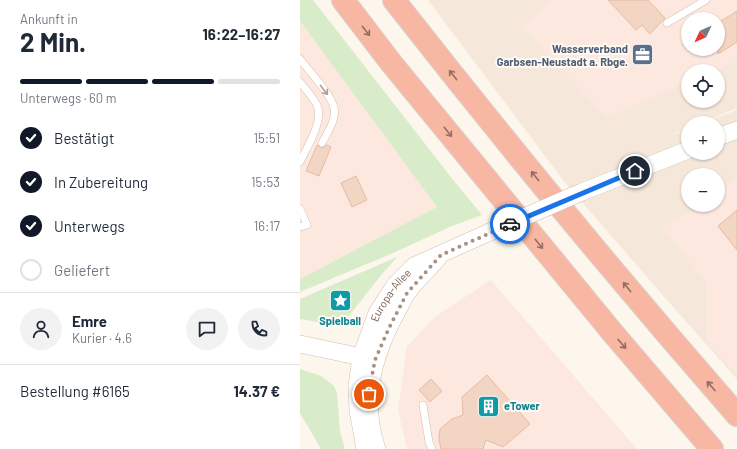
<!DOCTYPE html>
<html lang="de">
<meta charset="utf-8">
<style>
:root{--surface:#fff;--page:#f2f2f3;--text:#1f2937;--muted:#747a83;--line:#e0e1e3;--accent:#111827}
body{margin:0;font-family:Barlow,sans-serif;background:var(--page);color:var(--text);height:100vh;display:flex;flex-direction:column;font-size:15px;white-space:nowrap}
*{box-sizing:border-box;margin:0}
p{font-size:13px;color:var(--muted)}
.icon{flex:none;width:22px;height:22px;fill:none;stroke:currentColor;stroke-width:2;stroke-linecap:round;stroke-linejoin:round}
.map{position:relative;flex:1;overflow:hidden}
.details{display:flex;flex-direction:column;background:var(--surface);width:300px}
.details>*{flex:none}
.needle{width:26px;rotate:226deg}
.tools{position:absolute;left:381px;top:12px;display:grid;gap:8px}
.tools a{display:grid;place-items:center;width:44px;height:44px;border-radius:50%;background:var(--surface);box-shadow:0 1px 3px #0004;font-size:20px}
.pin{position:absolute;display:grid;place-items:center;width:34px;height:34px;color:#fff;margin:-17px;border:2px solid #fff;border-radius:50%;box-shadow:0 1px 4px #0007}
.courier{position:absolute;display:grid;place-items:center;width:40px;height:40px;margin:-20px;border:3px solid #1a73e8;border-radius:50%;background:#fff;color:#222;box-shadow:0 1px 5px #0007}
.overview em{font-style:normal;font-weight:700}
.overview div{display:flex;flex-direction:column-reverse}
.overview{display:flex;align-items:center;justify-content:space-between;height:68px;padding:0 20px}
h1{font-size:26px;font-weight:700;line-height:30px}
.bar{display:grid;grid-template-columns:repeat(4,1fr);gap:6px 4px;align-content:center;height:48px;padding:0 20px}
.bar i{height:5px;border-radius:3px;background:var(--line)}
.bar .selected{background:var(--accent)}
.bar p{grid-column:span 4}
.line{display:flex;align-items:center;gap:10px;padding:0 20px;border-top:1px solid var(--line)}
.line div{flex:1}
.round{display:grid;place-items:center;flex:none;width:42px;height:42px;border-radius:21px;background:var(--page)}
ol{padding:0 20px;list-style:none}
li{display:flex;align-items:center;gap:12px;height:44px}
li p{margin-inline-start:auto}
li .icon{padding:4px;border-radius:50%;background:var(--accent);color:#fff;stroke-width:4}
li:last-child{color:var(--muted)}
li i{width:22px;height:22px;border:2px solid var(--line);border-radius:50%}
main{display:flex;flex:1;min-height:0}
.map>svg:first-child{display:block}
.residential{fill:#f5e8da;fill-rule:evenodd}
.commercial{fill:#fde8e0;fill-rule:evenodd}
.green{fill:#d8ecc9}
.building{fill:#f3d5c3;stroke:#e6bba3}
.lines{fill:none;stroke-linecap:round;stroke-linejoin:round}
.service-casing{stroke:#d1beb0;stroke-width:8}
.tertiary-casing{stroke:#d1beb0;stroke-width:18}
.motorway-casing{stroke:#dad1cd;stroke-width:24}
.service{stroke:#fff;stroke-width:7}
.tertiary{stroke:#fff;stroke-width:17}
.motorway{stroke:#f7b7a3;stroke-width:22}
.tertiary-bridge-casing{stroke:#d1beb0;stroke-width:18;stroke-linecap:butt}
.tertiary-bridge{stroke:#fff;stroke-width:17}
.oneway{stroke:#936e5e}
.oneway2{stroke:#af9d94}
.done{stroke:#a89285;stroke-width:4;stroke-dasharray:0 7.2}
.route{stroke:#1a73e8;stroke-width:5}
.labels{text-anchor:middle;stroke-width:4;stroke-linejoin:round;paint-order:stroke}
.service-label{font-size:11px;font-weight:bold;fill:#4e5e75;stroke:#fffaf3;text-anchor:end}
.street-label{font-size:11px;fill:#7a5c4d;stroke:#fffaf3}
.culture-label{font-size:11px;font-weight:bold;fill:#0d838f;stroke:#fffaf3}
</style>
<main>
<section class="details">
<div class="overview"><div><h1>2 Min.</h1><p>Ankunft in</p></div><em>16:22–16:27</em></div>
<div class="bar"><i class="selected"></i><i class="selected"></i><i class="selected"></i><i></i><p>Unterwegs · 60 m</p></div>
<ol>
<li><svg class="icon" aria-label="check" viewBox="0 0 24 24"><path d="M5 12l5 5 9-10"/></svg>Bestätigt<p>15:51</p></li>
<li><svg class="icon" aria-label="check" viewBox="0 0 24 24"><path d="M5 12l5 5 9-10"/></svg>In Zubereitung<p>15:53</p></li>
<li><svg class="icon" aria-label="check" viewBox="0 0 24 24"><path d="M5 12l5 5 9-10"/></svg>Unterwegs<p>16:17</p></li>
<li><i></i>Geliefert</li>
</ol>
<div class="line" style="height:72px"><a class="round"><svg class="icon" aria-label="person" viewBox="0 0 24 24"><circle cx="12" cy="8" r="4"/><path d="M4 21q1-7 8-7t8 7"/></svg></a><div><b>Emre</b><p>Kurier · 4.6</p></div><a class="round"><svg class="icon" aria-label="chat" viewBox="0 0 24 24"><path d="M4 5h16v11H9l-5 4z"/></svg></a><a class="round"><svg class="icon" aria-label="phone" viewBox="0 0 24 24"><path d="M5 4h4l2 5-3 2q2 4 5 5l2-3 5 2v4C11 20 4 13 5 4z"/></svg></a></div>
<div class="line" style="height:52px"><div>Bestellung #6165</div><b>14.37 €</b></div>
</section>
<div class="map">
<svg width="437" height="449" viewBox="0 0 437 449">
<rect width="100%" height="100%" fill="#fdf6ec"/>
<!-- residential -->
<path class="residential" d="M 128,0 L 437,0 L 437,108 L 401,123 L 388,123 L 388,128 L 354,142 L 388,129 L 388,153 L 418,153 L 418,123 L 403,123 L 437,110 L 437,379 L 359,291 L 262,179 ZM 388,19 L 418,19 L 418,49 L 388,49 ZM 388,71 L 418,71 L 418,101 L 388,101 ZM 388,175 L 418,175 L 418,205 L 388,205 Z"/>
<!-- commercial -->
<path class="commercial" d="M 251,0 L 437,0 L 437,61 L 414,71 L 388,71 L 388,82 L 307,117 L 222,27 ZM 388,19 L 418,19 L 418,49 L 388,49 Z
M 0,21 L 138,207 L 0,279 Z
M 437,176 L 437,375 L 407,342 L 407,283 L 362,227 L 406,205 L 418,205 L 418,194 Z
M 191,280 L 337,449 L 107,449 L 98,410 L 107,346 L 136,316 Z"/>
<!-- green -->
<path class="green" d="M 0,0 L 13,0 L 154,181 L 182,215 L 152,226 L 93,253 L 0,292 L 0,279 L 137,207 L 0,21 Z
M 97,257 L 82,274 L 41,326 L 0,319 L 0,299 Z
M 0,369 L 21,376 L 34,386 L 37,393 L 40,432 L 45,449 L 21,449 L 0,413 Z"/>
<!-- building -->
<path class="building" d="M 308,0 L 348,0 L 365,18 L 350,34 L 342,25 L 336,30 Z
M 437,11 L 437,42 L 418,54 L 418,23 Z
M 17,145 L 22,148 L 27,145 L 31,147 L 19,176 L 6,171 Z
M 56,176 L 67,200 L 52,207 L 41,183 Z
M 437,210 L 437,250 L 418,226 Z
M 187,375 L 230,424 L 203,447 L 186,440 L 183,449 L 141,449 L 139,440 L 140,429 L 152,419 L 163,415 L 162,397 Z
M 131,379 L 142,391 L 130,402 L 119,390 Z"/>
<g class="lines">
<defs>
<path id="service" d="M 367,23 L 406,0
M 0,59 C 8,70 32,95 34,108 C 37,119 27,133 22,143
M 0,82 C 5,89 13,97 17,105 C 24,121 7,147 0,162
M 0,209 L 7,225 L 0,227
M 123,405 L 129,442 L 132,449"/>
<g id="tertiary">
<path d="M 418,137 L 437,130"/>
<path d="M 282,192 L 388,150"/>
<path d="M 0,344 L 71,359"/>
<path id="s1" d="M 65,449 L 58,410 L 57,386 L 61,357 L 77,313 L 95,285 L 114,266 L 192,231"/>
<path d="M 77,449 C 61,402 72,360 94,317 C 99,309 102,300 107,293 C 116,280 128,270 138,258"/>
</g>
<path id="motorway" d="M 43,0 L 92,64 L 312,332 L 412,449
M 94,0 C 205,142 319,280 437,415"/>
</defs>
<!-- service casing -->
<use href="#service" class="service-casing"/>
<!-- tertiary casing -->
<use href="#tertiary" class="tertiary-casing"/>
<!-- motorway casing -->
<use href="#motorway" class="motorway-casing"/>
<!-- service -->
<use href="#service" class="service"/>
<!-- tertiary -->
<use href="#tertiary" class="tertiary"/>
<!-- motorway -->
<use href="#motorway" class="motorway"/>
<defs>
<path id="tertiary-bridge" d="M 192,231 L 282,192"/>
</defs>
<!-- tertiary-bridge casing -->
<use href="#tertiary-bridge" class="tertiary-bridge-casing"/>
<!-- tertiary-bridge -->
<use href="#tertiary-bridge" class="tertiary-bridge"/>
</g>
<!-- one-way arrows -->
<defs><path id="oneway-shaft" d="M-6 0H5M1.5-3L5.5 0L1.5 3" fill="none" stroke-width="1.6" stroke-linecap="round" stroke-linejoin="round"/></defs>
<g class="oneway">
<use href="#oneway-shaft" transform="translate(66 31) rotate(52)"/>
<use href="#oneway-shaft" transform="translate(153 75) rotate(-128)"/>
<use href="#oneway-shaft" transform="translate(148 132) rotate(51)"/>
<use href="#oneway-shaft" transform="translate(235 176) rotate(-129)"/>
<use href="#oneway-shaft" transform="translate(239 244) rotate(51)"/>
<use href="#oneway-shaft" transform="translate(327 287) rotate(-129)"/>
<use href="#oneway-shaft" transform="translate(322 344) rotate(49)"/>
<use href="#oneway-shaft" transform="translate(411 386) rotate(-131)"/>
</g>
<use class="oneway2" href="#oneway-shaft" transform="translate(24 90) rotate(52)"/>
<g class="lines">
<!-- done -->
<path class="done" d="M 69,394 L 70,386 L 75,360 L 89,328 L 107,293 L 141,255 L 210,224"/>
<!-- route -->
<path class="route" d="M 210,224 L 335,171"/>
</g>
<!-- icons -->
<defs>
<symbol id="office-square" viewBox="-11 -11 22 22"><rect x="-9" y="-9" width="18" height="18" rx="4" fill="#5c6f8a" stroke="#fffaf3"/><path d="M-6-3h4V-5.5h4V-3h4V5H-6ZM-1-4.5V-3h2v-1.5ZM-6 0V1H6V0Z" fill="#fff"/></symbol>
<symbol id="sight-square" viewBox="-11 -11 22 22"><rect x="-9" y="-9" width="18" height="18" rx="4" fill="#0f9aa8" stroke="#fffaf3"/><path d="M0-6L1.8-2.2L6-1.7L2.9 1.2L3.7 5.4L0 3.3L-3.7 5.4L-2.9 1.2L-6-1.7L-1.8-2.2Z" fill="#fff"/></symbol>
<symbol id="building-square" viewBox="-11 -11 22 22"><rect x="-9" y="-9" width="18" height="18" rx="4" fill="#0f9aa8" stroke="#fffaf3"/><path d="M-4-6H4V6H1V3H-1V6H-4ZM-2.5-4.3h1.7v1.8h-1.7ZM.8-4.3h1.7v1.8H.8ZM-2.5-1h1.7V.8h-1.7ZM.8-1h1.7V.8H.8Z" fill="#fff"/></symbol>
</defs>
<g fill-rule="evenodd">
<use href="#office-square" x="330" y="42" width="25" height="25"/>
<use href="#sight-square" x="28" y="288" width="25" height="25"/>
<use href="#building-square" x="176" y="394" width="25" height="25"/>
</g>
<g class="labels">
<!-- service labels -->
<g class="service-label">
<text x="328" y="53">Wasserverband<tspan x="328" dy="13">Garbsen-Neustadt a. Rbge.</tspan></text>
</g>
<!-- street labels -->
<g class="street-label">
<text dy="4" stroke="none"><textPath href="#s1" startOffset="162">Europa-Allee</textPath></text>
</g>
<!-- culture labels -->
<g class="culture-label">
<text x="40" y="325">Spielball</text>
<text x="204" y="410" text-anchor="start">eTower</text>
</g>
</g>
</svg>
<div class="tools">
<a><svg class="needle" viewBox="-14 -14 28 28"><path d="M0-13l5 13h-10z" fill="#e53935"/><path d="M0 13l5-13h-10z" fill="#747a83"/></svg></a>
<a><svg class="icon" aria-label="locate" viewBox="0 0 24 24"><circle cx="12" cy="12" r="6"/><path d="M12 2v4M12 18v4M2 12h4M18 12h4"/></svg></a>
<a>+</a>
<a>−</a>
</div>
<div class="pin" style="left:69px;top:394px;background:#ea580c"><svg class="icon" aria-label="bag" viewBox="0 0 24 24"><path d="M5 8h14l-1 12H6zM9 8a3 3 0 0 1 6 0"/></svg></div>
<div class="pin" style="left:335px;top:171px;background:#1f2937"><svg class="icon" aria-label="home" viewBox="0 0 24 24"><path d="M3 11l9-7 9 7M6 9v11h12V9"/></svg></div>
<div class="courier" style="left:210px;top:224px"><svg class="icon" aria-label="car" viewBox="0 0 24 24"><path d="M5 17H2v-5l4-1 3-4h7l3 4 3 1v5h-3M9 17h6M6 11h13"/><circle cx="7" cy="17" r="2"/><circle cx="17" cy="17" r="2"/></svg></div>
</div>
</main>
